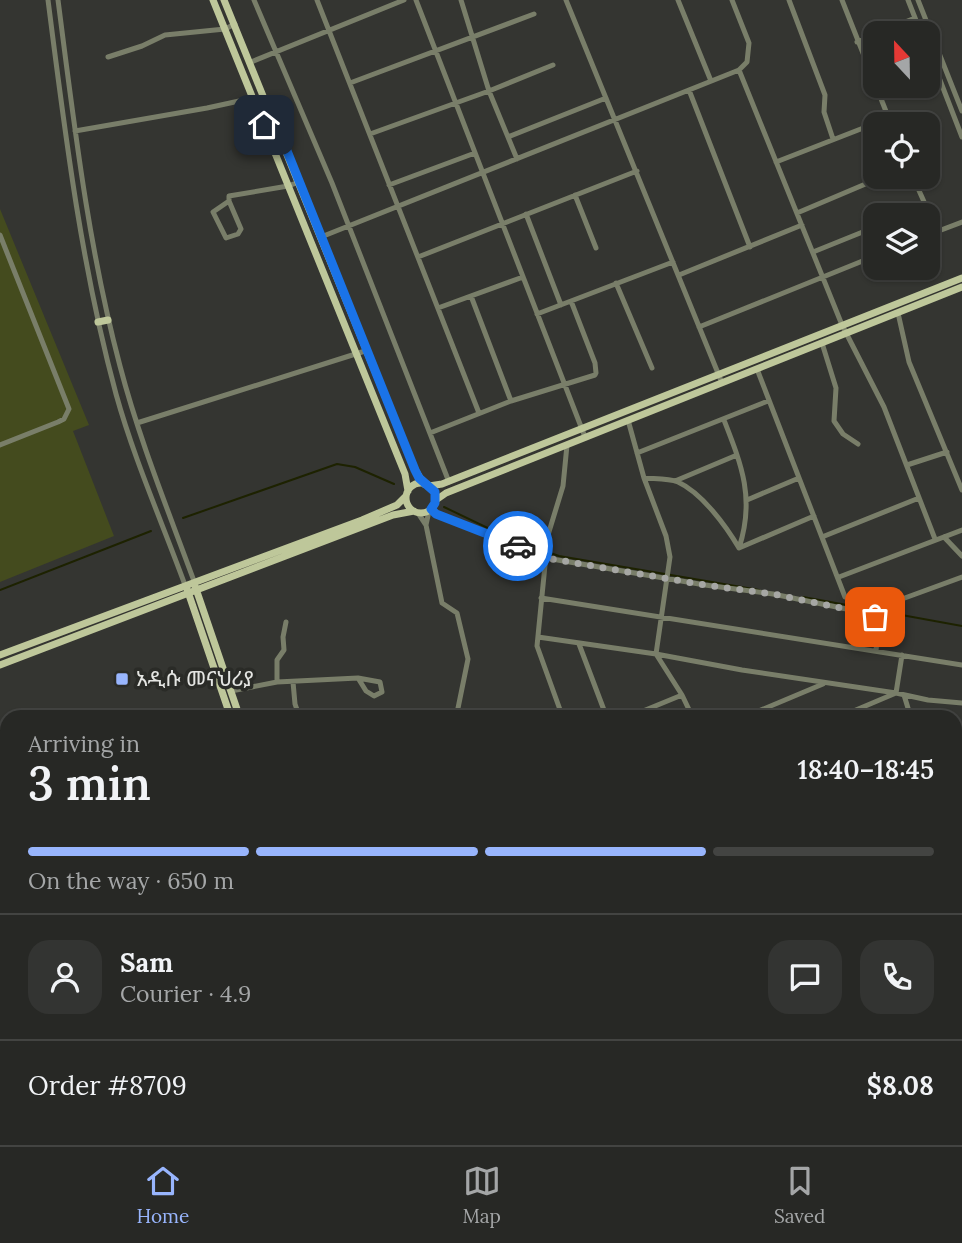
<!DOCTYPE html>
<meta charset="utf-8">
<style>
:root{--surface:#272825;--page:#333432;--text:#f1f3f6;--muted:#a4a6a7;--line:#434442;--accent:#98b5fd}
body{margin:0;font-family:Lora,"Noto Sans Ethiopic",serif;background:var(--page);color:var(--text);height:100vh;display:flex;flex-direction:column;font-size:26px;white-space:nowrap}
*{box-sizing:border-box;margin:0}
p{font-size:23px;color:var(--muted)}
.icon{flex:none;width:38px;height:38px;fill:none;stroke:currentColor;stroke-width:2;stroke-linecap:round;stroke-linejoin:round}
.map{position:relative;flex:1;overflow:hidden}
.sheet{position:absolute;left:0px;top:710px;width:962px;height:436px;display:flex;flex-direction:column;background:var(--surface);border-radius:21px 21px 0 0;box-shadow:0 2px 5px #0004,0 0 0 2px var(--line)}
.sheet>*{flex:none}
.needle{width:46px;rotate:338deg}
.controls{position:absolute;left:863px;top:21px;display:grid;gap:14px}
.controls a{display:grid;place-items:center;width:77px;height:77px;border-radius:14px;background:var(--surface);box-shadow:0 2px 5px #0004,0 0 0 2px var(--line);font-size:35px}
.pin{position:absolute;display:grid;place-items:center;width:60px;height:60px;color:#fff;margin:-30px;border-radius:14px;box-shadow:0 4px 10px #0006}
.courier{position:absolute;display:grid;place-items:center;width:70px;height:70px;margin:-35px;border:5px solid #1a73e8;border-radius:50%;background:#fff;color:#222;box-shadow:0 2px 9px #0007}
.overview em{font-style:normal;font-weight:600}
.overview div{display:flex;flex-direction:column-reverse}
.overview{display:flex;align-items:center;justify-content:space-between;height:119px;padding:0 28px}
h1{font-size:46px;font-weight:600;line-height:52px}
.bar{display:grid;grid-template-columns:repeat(4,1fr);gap:10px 7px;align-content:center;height:84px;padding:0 28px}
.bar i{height:9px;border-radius:5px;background:var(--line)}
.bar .selected{background:var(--accent)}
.bar p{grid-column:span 4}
.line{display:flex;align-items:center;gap:18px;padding:0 28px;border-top:2px solid var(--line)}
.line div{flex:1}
.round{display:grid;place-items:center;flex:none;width:74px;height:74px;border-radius:21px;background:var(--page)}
.tabs{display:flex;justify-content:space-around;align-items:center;height:98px;border-top:2px solid var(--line);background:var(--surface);font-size:19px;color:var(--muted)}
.tabs a{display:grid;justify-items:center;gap:4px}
.tabs .selected{color:var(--accent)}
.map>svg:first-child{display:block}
.garden{fill:#444b1e}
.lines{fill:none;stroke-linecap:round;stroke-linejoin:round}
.stream{stroke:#1d2200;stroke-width:2}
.minor{stroke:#797e69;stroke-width:5}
.major{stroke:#bec79a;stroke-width:7}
.done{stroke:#a6a7a4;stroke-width:7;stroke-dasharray:0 12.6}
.route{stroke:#1a73e8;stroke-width:9}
.poi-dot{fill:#98b5fd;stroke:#2a2b27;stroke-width:2.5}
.labels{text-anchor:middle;stroke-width:7;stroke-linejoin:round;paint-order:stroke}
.poi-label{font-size:21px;fill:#e4e5e2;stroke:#2a2b27;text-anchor:start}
</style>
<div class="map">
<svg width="962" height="1145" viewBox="0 0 962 1145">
<rect width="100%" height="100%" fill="#343531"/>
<!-- garden -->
<path class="garden" d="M 0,209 L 89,425 L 73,431 L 114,536 L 0,582 Z"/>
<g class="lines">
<!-- stream -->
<path class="stream" d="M 444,507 L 513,540 L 559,556 L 759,590
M 183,518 L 337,464 L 355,467 L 394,484
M 0,590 L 151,531
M 803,597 L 962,626"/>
<!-- minor -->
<path class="minor" d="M 48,0 C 65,133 81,265 116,394 C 134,459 162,522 185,585
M 58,0 C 74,123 88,246 120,366 C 139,439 168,510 194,581
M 254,0 L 332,183 L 449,482
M 317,0 L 479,413
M 416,0 L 585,437
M 461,0 L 489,91 L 517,159
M 566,0 L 722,383
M 678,0 L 711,81
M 789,0 L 825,95 L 824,112 L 833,139
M 842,0 L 891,124
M 908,0 L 921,33
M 918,0 L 962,111
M 878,33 L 915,18
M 857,42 L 875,35
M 928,49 L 962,137
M 108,57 L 142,46 L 165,35 L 225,29 L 235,24
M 251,62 L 404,0
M 739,70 L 842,325 L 884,407 L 935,539
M 350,83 L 534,14
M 689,90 L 750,247
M 75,131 L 207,108 L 253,98
M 370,134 L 489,91 L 553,65
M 508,137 L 606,98
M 776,162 L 889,118
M 913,177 L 937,231
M 389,185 L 475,153
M 575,195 L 596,248
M 229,201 L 241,229 L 238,234 L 226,238 L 213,212 L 229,201 L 229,196 L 288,186 L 299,182
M 797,213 L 882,177
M 526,214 L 561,305
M 0,235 L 69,409 L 64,419 L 58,422 L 0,445
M 928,235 L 962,222
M 321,237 L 739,70 L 747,62 L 749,43 L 732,0
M 813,252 L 875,227
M 418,257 L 637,171
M 679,275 L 802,225
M 616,283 L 652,368
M 471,296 L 511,401
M 438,308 L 523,277
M 898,313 L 909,362 L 962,490
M 537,314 L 673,262
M 699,327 L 875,256
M 822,343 L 836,388 L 834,421 L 843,434 L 858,444
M 757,369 L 845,597 L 869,600 L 902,599 L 962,577
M 628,420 L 644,478 L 666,536 L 670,557 L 656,654 L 682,695 L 693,718
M 724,420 C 742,466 755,499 739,548
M 137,423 L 365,351
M 430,433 L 511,401 L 595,375 L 596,373 L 595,363 L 571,301
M 637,453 L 768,401
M 907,465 L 947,452
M 644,478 C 654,479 668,478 678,482 C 702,493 726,526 739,548 L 814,516
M 675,481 L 737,455
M 747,500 L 799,478
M 431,509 L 436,514 L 463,525 L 546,558 L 705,585 L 773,594 L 861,612 L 875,617 L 878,629 L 876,651
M 418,513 L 426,525 L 429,511
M 426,525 L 442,603 L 457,613 L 468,659 L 456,718
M 822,537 L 919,498
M 944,537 L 962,556
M 839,577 L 962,530
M 541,598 L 962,665
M 538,637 L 656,654 L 742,670 L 896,693 L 928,700 L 962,703
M 579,644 L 607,718
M 358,678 L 380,682 L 382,692 L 374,696 L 366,691 Z
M 277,682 L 277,660 L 284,650 L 283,637 L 286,622
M 293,682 L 295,704 L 300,718
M 231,691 L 277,682 L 358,678
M 904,695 L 911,718
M 563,718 L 537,646 L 548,535 L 563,486 L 567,445
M 626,718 L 682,695
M 742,718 L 823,684
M 837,718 L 896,693 L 902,655
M 0,726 L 7,744
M 956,758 L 962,751
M 0,969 L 1,969
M 956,969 L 962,972
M 0,1137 L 3,1145
M 844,1139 L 846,1145
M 273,1145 L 289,1139
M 629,1145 L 630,1139
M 788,1145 L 803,1139"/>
<!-- major -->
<path class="major" d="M 213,0 L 405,474 L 408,491
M 224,0 L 415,470 L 424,484
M 98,322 L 108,320
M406 498a15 15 0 1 1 30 0a15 15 0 1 1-30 0Z
M 429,486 L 442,484 L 962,278
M 436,500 L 446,493 L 962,287
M 195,586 L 240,718
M 187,589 L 231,718
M 0,655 L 362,520 L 397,505 L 406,496
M 0,665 L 393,515 L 414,511
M 389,1139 L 391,1145
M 399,1139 L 402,1145"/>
</g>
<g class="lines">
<!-- done -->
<path class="done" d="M 518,546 L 546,558 L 705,585 L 773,594 L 861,612 L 875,617"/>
<!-- route -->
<path class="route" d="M 264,125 L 275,121 L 415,470 L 419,478 L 435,492 L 435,503 L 431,509 L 436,514 L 518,546"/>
</g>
<!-- markers -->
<rect class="poi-dot" x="115" y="672" width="14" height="14" rx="3.5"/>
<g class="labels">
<!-- poi labels -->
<g class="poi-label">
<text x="136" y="686">አዲሱ መናህሪያ</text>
</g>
</g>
</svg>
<div class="controls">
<a><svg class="needle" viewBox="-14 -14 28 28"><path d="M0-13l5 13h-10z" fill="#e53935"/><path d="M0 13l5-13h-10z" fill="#a4a6a7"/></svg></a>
<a><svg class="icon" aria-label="locate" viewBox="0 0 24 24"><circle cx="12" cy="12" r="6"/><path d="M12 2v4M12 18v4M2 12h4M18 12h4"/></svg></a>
<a><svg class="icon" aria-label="layers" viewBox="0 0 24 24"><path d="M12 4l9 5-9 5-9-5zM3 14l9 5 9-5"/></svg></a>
</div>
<div class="pin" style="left:875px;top:617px;background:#ea580c"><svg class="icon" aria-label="bag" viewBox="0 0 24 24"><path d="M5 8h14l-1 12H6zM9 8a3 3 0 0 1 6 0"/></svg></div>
<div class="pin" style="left:264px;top:125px;background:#1f2937"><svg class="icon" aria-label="home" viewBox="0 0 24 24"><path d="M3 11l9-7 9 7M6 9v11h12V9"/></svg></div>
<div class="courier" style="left:518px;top:546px"><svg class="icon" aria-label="car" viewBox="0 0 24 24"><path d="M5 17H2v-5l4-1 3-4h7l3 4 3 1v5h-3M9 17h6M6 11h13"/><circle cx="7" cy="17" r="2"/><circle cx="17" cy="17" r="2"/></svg></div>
<section class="sheet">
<div class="overview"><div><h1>3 min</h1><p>Arriving in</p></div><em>18:40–18:45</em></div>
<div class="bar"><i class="selected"></i><i class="selected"></i><i class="selected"></i><i></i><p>On the way · 650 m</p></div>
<div class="line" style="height:126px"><a class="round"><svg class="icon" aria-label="person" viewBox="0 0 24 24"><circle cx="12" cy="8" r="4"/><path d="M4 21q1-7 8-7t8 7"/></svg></a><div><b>Sam</b><p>Courier · 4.9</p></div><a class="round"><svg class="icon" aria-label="chat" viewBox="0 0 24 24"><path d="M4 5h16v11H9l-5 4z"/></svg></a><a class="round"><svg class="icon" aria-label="phone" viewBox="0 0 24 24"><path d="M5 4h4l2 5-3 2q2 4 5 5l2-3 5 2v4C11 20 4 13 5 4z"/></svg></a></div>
<div class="line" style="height:91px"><div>Order #8709</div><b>$8.08</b></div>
</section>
</div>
<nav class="tabs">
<a class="selected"><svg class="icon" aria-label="home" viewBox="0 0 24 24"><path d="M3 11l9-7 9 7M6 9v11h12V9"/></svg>Home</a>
<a><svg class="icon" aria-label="map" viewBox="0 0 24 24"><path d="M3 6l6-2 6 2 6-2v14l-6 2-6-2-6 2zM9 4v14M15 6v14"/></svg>Map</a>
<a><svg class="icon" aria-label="saved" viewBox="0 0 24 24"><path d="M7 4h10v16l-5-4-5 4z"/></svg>Saved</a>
</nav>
